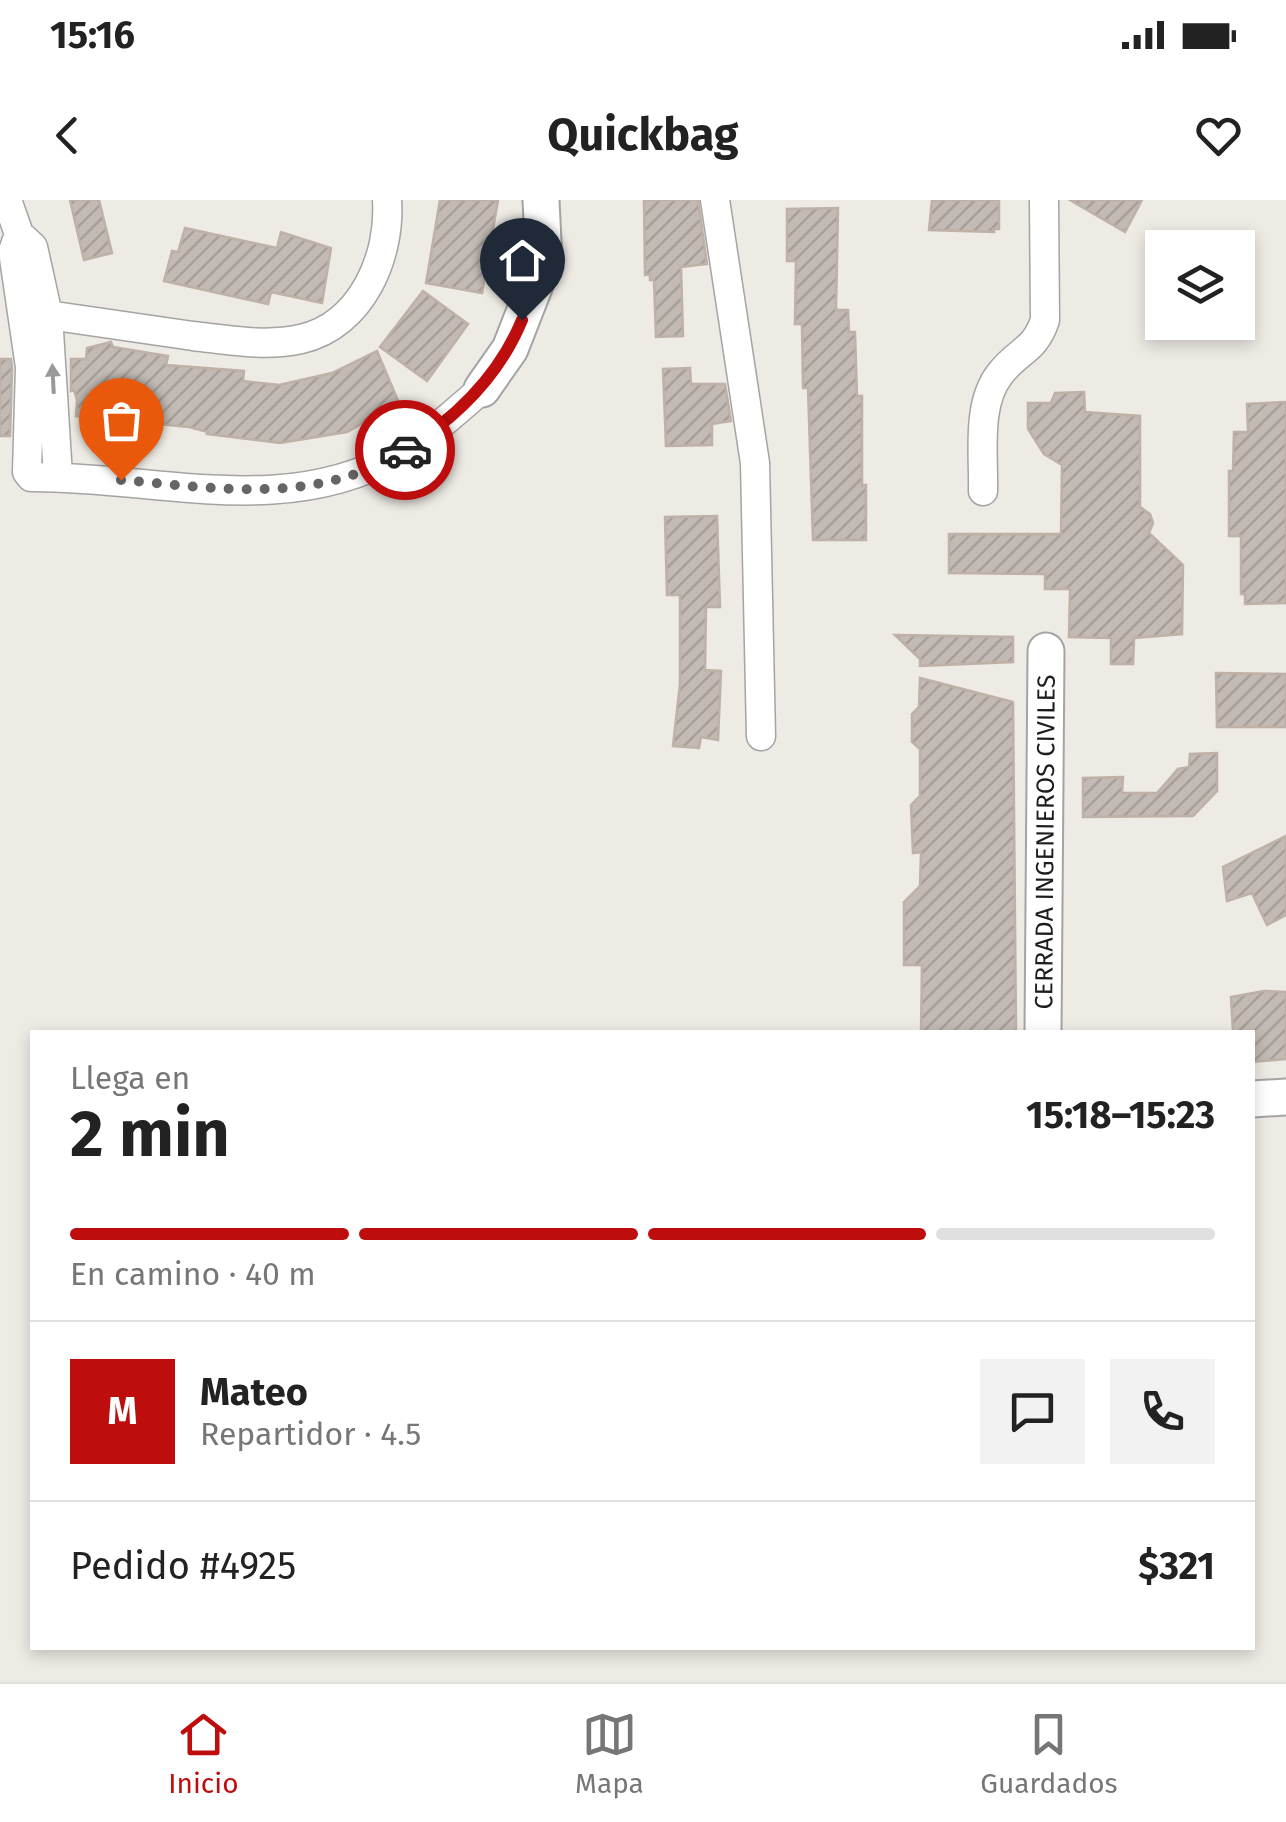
<!DOCTYPE html>
<html lang="es">
<meta charset="utf-8">
<style>
:root{--surface:#fff;--page:#f2f2f2;--text:#222;--muted:#767676;--line:#e0e0e0;--accent:#be0d0d}
body{margin:0;font-family:"Fira Sans",sans-serif;background:var(--page);color:var(--text);height:100vh;display:flex;flex-direction:column;font-size:38px;white-space:nowrap}
*{box-sizing:border-box;margin:0}
p{font-size:32px;color:var(--muted)}
.icon{flex:none;width:55px;height:55px;fill:none;stroke:currentColor;stroke-width:2;stroke-linecap:round;stroke-linejoin:round}
.map{position:relative;flex:1;overflow:hidden}
.sheet{position:absolute;left:30px;top:830px;width:1225px;height:620px;display:flex;flex-direction:column;background:var(--surface);border-radius:0px;box-shadow:0 5px 15px #0003}
.sheet>*{flex:none}
.fabs{position:absolute;left:1145px;top:30px;display:grid;gap:20px}
.fabs a{display:grid;place-items:center;width:110px;height:110px;border-radius:0px;background:var(--surface);box-shadow:0 5px 15px #0003;font-size:50px}
.pin{position:absolute;display:grid;place-items:center;width:85px;height:85px;color:#fff;margin:-102px -42px;border-radius:50% 50% 50% 0;rotate:-45deg;box-shadow:0 0 10px #0007}
.pin .icon{rotate:45deg}
.courier{position:absolute;display:grid;place-items:center;width:100px;height:100px;margin:-50px;border:8px solid #be0d0d;border-radius:50%;background:#fff;color:#222;box-shadow:0 2px 12px #0007}
.overview em{font-style:normal;font-weight:700}
.overview div{display:flex;flex-direction:column-reverse}
.overview{display:flex;align-items:center;justify-content:space-between;height:170px;padding:0 40px}
h1{font-size:65px;font-weight:700;line-height:75px}
.bar{display:grid;grid-template-columns:repeat(4,1fr);gap:15px 10px;align-content:center;height:120px;padding:0 40px}
.bar i{height:12px;border-radius:8px;background:var(--line)}
.bar .selected{background:var(--accent)}
.bar p{grid-column:span 4}
.line{display:flex;align-items:center;gap:25px;padding:0 40px;border-top:2px solid var(--line)}
.line div{flex:1}
.round{display:grid;place-items:center;flex:none;width:105px;height:105px;border-radius:0px;background:var(--page)}
.status{display:flex;justify-content:space-between;align-items:center;height:70px;padding:0 50px;background:var(--surface);direction:ltr}
.status svg{height:28px;fill:currentColor}
header{display:flex;justify-content:space-between;align-items:center;height:130px;padding:0 40px;background:var(--surface);font-size:45px;font-weight:700}
.menu{display:flex;justify-content:space-around;align-items:center;height:140px;border-top:2px solid var(--line);background:var(--surface);font-size:28px;color:var(--muted)}
.menu a{display:grid;justify-items:center;gap:5px}
.menu .selected{color:var(--accent)}
.map>svg:first-child{display:block}
.building{fill:url(#building-hatch);stroke:#beb1a7;stroke-width:2.5}
.lines{fill:none;stroke-linecap:round;stroke-linejoin:round}
.minor-casing{stroke:#a4a4a4;stroke-width:31}
.tertiary-casing{stroke:#a4a4a4;stroke-width:39}
.minor{stroke:#fff;stroke-width:28}
.tertiary{stroke:#fff;stroke-width:35}
.oneway{fill:#999}
.done{stroke:#666563;stroke-width:10;stroke-dasharray:0 18}
.route{stroke:#be0d0d;stroke-width:12}
.labels{text-anchor:middle;stroke-width:9;stroke-linejoin:round;paint-order:stroke}
.street-label{font-size:25px;fill:#1d1d1d;stroke:#fff}
</style>
<div class="status"><b>15:16</b><svg viewBox="0 0 49 12"><path d="M0 12V9h3v3zM5 12V6h3v6zM10 12V3h3v9zM15 12V0h3v12zM26 1h20v11H26zM47 4h2v5h-2z"/></svg></div>
<header><svg class="icon" aria-label="back" viewBox="0 0 24 24"><path d="M15 5l-7 7 7 7"/></svg>Quickbag<svg class="icon" aria-label="heart" viewBox="0 0 24 24"><path d="M12 20l-8-8c-3-5 5-10 8-4 3-6 11-1 8 4z"/></svg></header>
<div class="map">
<svg width="1286" height="1482" viewBox="0 0 1286 1482">
<defs>
<pattern id="building-hatch" width="6" height="6" patternUnits="userSpaceOnUse" patternTransform="scale(2.5)"><rect width="6" height="6" fill="#c2bab3"/><path d="M-1 1l2-2M0 6l6-6M5 7l2-2" fill="none" stroke="#a69f9a"/></pattern>
</defs>
<rect width="100%" height="100%" fill="#eeeae4"/>
<!-- building -->
<path class="building" d="M 70,0 L 99,0 L 112,53 L 84,60 Z
M 440,0 L 498,0 L 482,93 L 426,83 Z
M 644,0 L 698,0 L 707,64 L 681,67 L 683,136 L 656,137 L 654,80 L 650,80 L 650,74 L 645,75 Z
M 932,0 L 999,0 L 999,29 L 993,29 L 994,32 L 929,30 Z
M 1070,0 L 1142,0 L 1125,32 Z
M 838,8 L 836,110 L 848,110 L 849,132 L 855,132 L 857,196 L 862,196 L 862,285 L 866,285 L 866,340 L 813,340 L 808,188 L 803,188 L 802,124 L 795,124 L 796,61 L 787,61 L 787,9 Z
M 185,28 L 277,48 L 281,32 L 331,48 L 322,103 L 271,92 L 268,104 L 164,81 L 172,51 L 178,52 Z
M 423,91 L 468,124 L 427,181 L 380,147 Z
M 111,142 L 113,147 L 168,156 L 166,165 L 244,171 L 243,181 L 279,185 L 332,173 L 377,151 L 399,203 L 347,232 L 280,243 L 207,234 L 208,232 L 189,227 L 76,216 L 77,200 L 74,190 L 71,191 L 71,159 L 86,159 L 87,148 Z
M 0,159 L 11,159 L 12,168 L 10,236 L 0,236 Z
M 690,168 L 691,184 L 725,184 L 731,221 L 712,224 L 712,245 L 666,246 L 663,169 Z
M 1084,192 L 1085,212 L 1140,216 L 1140,307 L 1150,314 L 1153,323 L 1149,333 L 1183,365 L 1182,434 L 1134,438 L 1133,464 L 1111,464 L 1111,438 L 1069,437 L 1070,389 L 1045,389 L 1045,374 L 949,373 L 949,334 L 1061,334 L 1062,265 L 1044,254 L 1028,229 L 1028,203 L 1051,203 L 1055,193 Z
M 1286,202 L 1286,403 L 1245,404 L 1245,394 L 1241,394 L 1241,336 L 1229,336 L 1229,271 L 1233,271 L 1234,232 L 1248,232 L 1247,204 Z
M 717,316 L 720,407 L 706,407 L 705,470 L 721,471 L 718,540 L 701,537 L 699,548 L 673,546 L 680,484 L 680,395 L 667,395 L 665,317 Z
M 895,435 L 1013,437 L 1013,462 L 920,466 L 920,459 Z
M 1216,473 L 1286,474 L 1286,527 L 1217,527 Z
M 920,478 L 1013,502 L 1016,831 L 921,832 L 922,765 L 904,765 L 904,702 L 920,686 L 921,652 L 913,653 L 911,605 L 920,596 L 920,549 L 912,542 L 912,514 L 919,507 Z
M 1217,553 L 1217,591 L 1193,616 L 1083,617 L 1083,578 L 1123,577 L 1122,593 L 1157,593 L 1178,569 L 1189,567 L 1190,554 Z
M 1286,636 L 1286,715 L 1267,725 L 1252,693 L 1227,701 L 1223,667 Z
M 1264,791 L 1286,792 L 1286,859 L 1252,862 L 1252,832 L 1233,832 L 1231,797 Z"/>
<g class="lines">
<defs>
<path id="minor" d="M 7,0 L 19,34 L 33,47 L 48,115 L 58,276
M 715,0 L 755,263 L 761,536
M 19,34 L 13,51 L 30,167 L 27,272 L 31,277 C 153,276 286,320 398,254 C 429,237 455,212 482,189
M 23,114 L 48,115 C 96,122 145,129 193,136 C 229,140 265,147 301,139 C 362,125 391,56 387,0
M 983,291 C 984,255 976,204 1000,174 C 1017,151 1035,151 1045,120 L 1044,0"/>
<g id="tertiary">
<path d="M 482,189 L 510,149 L 544,62 L 541,0"/>
<path id="s1" d="M 1043,832 L 1046,451"/>
<path d="M 1252,899 L 1286,897"/>
</g>
</defs>
<!-- minor casing -->
<use href="#minor" class="minor-casing"/>
<!-- tertiary casing -->
<use href="#tertiary" class="tertiary-casing"/>
<!-- minor -->
<use href="#minor" class="minor"/>
<!-- tertiary -->
<use href="#tertiary" class="tertiary"/>
</g>
<!-- one-way arrows -->
<defs><path id="oneway-solid" d="M-6-.8H1V-3.2L6.5 0L1 3.2V.8H-6Z" transform="scale(2.5)"/></defs>
<use class="oneway" href="#oneway-solid" transform="translate(53 179) rotate(-93)"/>
<g class="lines">
<!-- done -->
<path class="done" d="M 121,280 C 218,288 317,306 405,250"/>
<!-- route -->
<path class="route" d="M 405,250 C 456,218 499,176 522,120"/>
</g>
<g class="labels">
<!-- street labels -->
<g class="street-label">
<text dy="9" stroke="none"><textPath href="#s1" startOffset="190">CERRADA INGENIEROS CIVILES</textPath></text>
</g>
</g>
</svg>
<div class="fabs">
<a><svg class="icon" aria-label="layers" viewBox="0 0 24 24"><path d="M12 4l9 5-9 5-9-5zM3 14l9 5 9-5"/></svg></a>
</div>
<div class="pin" style="left:121px;top:280px;background:#ea580c"><svg class="icon" aria-label="bag" viewBox="0 0 24 24"><path d="M5 8h14l-1 12H6zM9 8a3 3 0 0 1 6 0"/></svg></div>
<div class="pin" style="left:522px;top:120px;background:#1f2937"><svg class="icon" aria-label="home" viewBox="0 0 24 24"><path d="M3 11l9-7 9 7M6 9v11h12V9"/></svg></div>
<div class="courier" style="left:405px;top:250px"><svg class="icon" aria-label="car" viewBox="0 0 24 24"><path d="M5 17H2v-5l4-1 3-4h7l3 4 3 1v5h-3M9 17h6M6 11h13"/><circle cx="7" cy="17" r="2"/><circle cx="17" cy="17" r="2"/></svg></div>
<section class="sheet">
<div class="overview"><div><h1>2 min</h1><p>Llega en</p></div><em>15:18–15:23</em></div>
<div class="bar"><i class="selected"></i><i class="selected"></i><i class="selected"></i><i></i><p>En camino · 40 m</p></div>
<div class="line" style="height:180px"><b class="round" style="background:var(--accent);color:#fff">M</b><div><b>Mateo</b><p>Repartidor · 4.5</p></div><a class="round"><svg class="icon" aria-label="chat" viewBox="0 0 24 24"><path d="M4 5h16v11H9l-5 4z"/></svg></a><a class="round"><svg class="icon" aria-label="phone" viewBox="0 0 24 24"><path d="M5 4h4l2 5-3 2q2 4 5 5l2-3 5 2v4C11 20 4 13 5 4z"/></svg></a></div>
<div class="line" style="height:130px"><div>Pedido #4925</div><b>$321</b></div>
</section>
</div>
<nav class="menu">
<a class="selected"><svg class="icon" aria-label="home" viewBox="0 0 24 24"><path d="M3 11l9-7 9 7M6 9v11h12V9"/></svg>Inicio</a>
<a><svg class="icon" aria-label="map" viewBox="0 0 24 24"><path d="M3 6l6-2 6 2 6-2v14l-6 2-6-2-6 2zM9 4v14M15 6v14"/></svg>Mapa</a>
<a><svg class="icon" aria-label="saved" viewBox="0 0 24 24"><path d="M7 4h10v16l-5-4-5 4z"/></svg>Guardados</a>
</nav>
